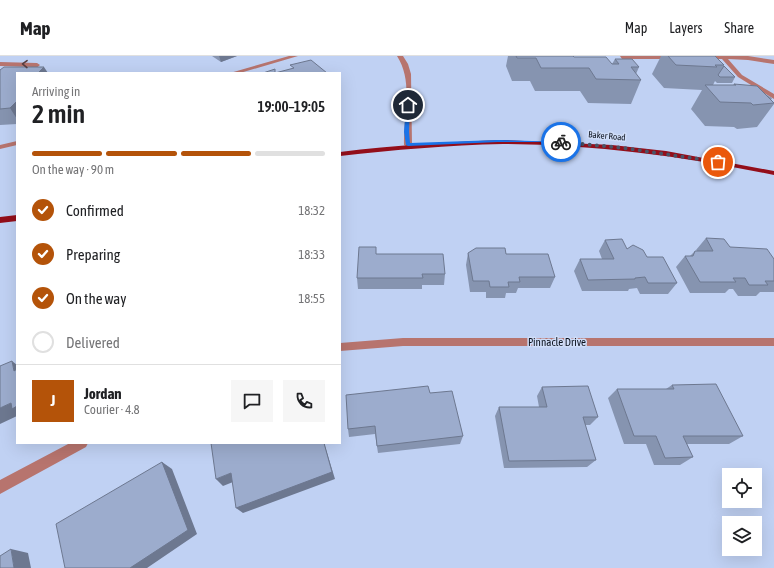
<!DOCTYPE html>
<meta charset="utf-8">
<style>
:root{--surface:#fff;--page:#f6f6f6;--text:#202124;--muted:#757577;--line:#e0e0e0;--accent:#b45309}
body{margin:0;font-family:"Asap Condensed",sans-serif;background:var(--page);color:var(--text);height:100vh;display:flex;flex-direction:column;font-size:15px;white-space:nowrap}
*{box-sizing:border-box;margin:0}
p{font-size:13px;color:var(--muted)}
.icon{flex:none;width:22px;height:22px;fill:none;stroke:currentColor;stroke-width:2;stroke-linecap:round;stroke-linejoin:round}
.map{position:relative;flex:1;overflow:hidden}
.drawer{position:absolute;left:16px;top:16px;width:325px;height:372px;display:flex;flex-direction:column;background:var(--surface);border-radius:0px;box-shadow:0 4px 16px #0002}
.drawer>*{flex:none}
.controls{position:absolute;left:722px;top:412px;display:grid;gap:8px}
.controls a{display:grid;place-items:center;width:40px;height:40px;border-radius:0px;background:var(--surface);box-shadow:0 4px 16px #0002;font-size:20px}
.pin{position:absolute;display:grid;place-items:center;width:34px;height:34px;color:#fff;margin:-17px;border:2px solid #fff;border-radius:50%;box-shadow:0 1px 4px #0007}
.courier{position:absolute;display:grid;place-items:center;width:40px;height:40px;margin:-20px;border:3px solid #1a73e8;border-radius:50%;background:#fff;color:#222;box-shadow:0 1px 5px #0007}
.head em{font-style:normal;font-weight:600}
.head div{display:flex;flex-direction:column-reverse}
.head{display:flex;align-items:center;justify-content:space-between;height:68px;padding:0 16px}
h1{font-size:26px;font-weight:600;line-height:30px}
.bar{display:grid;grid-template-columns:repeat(4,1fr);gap:6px 4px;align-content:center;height:48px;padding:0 16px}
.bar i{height:5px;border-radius:3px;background:var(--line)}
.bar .active{background:var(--accent)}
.bar p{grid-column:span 4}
.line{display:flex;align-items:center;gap:10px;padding:0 16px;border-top:1px solid var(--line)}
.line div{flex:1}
.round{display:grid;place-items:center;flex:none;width:42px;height:42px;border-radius:0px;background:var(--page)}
ol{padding:0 16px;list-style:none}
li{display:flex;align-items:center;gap:12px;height:44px}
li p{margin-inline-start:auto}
li .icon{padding:4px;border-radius:50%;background:var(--accent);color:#fff;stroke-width:4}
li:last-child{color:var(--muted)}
li i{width:22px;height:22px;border:2px solid var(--line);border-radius:50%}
header{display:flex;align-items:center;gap:24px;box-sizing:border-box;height:56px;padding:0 20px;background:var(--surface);border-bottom:1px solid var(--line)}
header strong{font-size:19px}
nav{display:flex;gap:22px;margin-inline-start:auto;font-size:14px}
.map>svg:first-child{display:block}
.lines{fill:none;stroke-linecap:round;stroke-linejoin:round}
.minor{fill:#b7746e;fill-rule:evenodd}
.major{fill:#930e1a;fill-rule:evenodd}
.wall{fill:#8694b0}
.shaded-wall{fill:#6d7890}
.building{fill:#9caccd;stroke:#6d7890}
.oneway{stroke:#583e41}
.route{fill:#1a73e8}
.done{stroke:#4a5467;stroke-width:4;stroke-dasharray:0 7.2}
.labels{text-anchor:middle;stroke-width:3;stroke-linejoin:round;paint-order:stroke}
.far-street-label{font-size:9px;fill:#0b111c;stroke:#d0def9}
.street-label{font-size:11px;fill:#0b111c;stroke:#d0def9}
</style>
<header>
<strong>Map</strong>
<nav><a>Map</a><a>Layers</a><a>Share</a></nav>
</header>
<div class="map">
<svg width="774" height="512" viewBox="0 0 774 512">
<rect width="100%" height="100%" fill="#c0d1f3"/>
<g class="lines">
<!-- minor -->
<path class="minor" d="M 289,0 L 298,0 L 240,17 L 230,17 Z
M 397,0 L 403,0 L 408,8 L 411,18 L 412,89 L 408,91 L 404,89 C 403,60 414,26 397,0 Z
M 620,0 L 674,0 L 675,1 L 672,3 L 622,3 Z
M 700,0 L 748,0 L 774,4 L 774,8 L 748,4 L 728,3 L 742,19 L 774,38 L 774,43 L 738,21 L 722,3 L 702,3 Z
M 0,6 L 37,7 L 40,9 L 31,17 L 25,17 L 32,11 L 0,10 Z
M 17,85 L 17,89 L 0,93 L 0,89 Z
M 403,282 L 774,282 L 774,290 L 403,290 L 340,295 L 340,287 Z
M 70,387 L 88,387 L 86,391 L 0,438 L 0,424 Z"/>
<!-- major -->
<path class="major" d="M 504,84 L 612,89 L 666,95 L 774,115 L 774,119 C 685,101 595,88 503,88 C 448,89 394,94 340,100 L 340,96 C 395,89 449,86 504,84 Z
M 17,159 L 17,165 L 0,167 L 0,161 Z"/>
</g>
<!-- wall -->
<path class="wall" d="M 212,0 L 237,0 L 221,6 Z
M 508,0 L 573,0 L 574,1 L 612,8 L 615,3 L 639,11 L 636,18 L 641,24 L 631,48 L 588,47 L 580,35 L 535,35 L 530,25 L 512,25 L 506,10 Z
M 661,0 L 715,0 L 724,9 L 724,10 L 735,21 L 732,27 L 717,27 L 715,25 L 713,29 L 733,29 L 734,28 L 767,39 L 772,42 L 771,44 L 774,47 L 774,48 L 757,71 L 737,73 L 734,71 L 705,70 L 691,53 L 702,34 L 664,32 L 652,18 Z
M 0,14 L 17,17 L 17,68 L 0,69 Z
M 706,182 L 730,191 L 774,203 L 774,236 L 760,236 L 756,240 L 738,240 L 733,233 L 729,233 L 725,237 L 690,237 L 676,211 L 685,200 L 690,200 L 695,195 L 697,195 L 696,194 Z
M 605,184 L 647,201 L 677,227 L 668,238 L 640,238 L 637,232 L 629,233 L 628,235 L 582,235 L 574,215 L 580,203 L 602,203 L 599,195 Z
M 468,197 L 506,198 L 555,221 L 550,232 L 518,232 L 516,237 L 506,237 L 505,242 L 486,242 L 486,236 L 470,236 L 466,209 Z
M 376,198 L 445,218 L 444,229 L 422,229 L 422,233 L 358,233 L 357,222 Z
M 672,329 L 743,380 L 729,388 L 687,388 L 693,401 L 680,409 L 654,409 L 646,388 L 624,388 L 608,342 L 617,333 L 666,333 Z
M 542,331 L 598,361 L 590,369 L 585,369 L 596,404 L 587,411 L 504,412 L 495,360 L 499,351 L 539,351 L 537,340 Z
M 430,337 L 463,380 L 460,388 L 378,397 L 375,378 L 349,381 L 348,373 Z"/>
<!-- shaded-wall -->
<path class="shaded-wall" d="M 219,0 L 237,0 L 221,6 Z
M 44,11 L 48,17 L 38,17 Z
M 17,45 L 17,63 L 10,52 Z
M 12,305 L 17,309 L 17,317 L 14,315 Z
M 11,347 L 17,350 L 17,360 L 0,368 L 0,352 Z
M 324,387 L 335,423 L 243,457 L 236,452 Z
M 162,406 L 172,413 L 197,478 L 147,512 L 130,512 Z
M 231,417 L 238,424 L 223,430 L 216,423 Z
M 11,493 L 28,497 L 31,512 L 14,512 Z"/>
<!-- building -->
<path class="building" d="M 516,0 L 573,0 L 574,1 L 606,1 L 612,8 L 619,8 L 615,3 L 632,3 L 639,11 L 631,11 L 641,24 L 596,23 L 589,12 L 541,12 L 536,2 L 517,2 Z
M 668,0 L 715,0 L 724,9 L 715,9 L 717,11 L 676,9 Z
M 311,4 L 327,17 L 263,17 L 275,13 L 275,17 L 294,12 L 290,9 Z
M 724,10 L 735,21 L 720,21 L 718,19 Z
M 4,11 L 44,11 L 38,17 L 17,17 L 17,45 L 10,52 L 0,53 L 0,14 Z
M 734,28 L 757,30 L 774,47 L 753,49 L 751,47 L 720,46 L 705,29 L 736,29 Z
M 706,182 L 724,183 L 730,191 L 767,193 L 774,203 L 774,225 L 765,225 L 768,229 L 749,229 L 745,222 L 733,222 L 736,226 L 700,226 L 685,200 L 693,200 L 695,195 L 713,195 Z
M 622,183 L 627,193 L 633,189 L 643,194 L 647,201 L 663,201 L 677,227 L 648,227 L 645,221 L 635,222 L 635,223 L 588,224 L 580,203 L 614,203 L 605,184 Z
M 359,191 L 376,191 L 376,198 L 443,198 L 445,218 L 422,218 L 423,222 L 357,222 Z
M 476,192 L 505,192 L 506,198 L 548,198 L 555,221 L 519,221 L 520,226 L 508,226 L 509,231 L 490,231 L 489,225 L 473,225 L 468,197 Z
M 12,305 L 14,315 L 17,313 L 17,350 L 12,353 L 11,347 L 0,352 L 0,310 Z
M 716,328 L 743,380 L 683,380 L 693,401 L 665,402 L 656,380 L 634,380 L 617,333 L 674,333 L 672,329 Z
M 428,330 L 430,337 L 452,335 L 463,380 L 377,390 L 375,370 L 348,373 L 346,339 Z
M 588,330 L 598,361 L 583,361 L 596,404 L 509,405 L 499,351 L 547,351 L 542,331 Z
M 211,387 L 324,387 L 332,416 L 236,452 L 231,417 L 216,423 Z
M 162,406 L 188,474 L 130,512 L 65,512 L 56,468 Z
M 11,493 L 14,512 L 0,512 L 0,500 Z"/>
<!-- one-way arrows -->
<defs><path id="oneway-chevron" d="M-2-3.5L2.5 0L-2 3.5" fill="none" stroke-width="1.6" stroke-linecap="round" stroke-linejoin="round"/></defs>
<use class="oneway" href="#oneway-chevron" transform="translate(25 8) rotate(-179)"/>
<!-- route -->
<path class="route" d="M 408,48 L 410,49 L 409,76 L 410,87 L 498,84 L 564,86 L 498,86 L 408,90 L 406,89 L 404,76 L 406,49 Z"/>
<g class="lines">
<!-- done -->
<path class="done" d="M 561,86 L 624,92 L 718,106"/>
</g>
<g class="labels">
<!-- far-street labels -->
<g class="far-street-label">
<text transform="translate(607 80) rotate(5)" y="3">Baker Road</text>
</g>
<!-- street labels -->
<g class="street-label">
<text x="557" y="290">Pinnacle Drive</text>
</g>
</g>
</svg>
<div class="controls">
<a><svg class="icon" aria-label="locate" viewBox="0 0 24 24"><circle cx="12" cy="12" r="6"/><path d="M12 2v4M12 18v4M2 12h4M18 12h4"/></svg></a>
<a><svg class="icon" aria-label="layers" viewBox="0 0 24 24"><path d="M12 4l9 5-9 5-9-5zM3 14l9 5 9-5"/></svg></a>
</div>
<div class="pin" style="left:718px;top:106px;background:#ea580c"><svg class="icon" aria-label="bag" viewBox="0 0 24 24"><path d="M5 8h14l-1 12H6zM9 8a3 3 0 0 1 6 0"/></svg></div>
<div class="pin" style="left:408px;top:49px;background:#1f2937"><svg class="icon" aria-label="home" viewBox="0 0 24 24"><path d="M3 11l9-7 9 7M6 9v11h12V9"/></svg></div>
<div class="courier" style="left:561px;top:86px"><svg class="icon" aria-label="bike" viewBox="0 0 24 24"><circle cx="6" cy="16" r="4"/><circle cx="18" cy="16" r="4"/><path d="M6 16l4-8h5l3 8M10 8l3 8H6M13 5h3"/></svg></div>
<section class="drawer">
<div class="head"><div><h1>2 min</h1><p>Arriving in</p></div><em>19:00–19:05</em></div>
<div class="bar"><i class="active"></i><i class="active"></i><i class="active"></i><i></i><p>On the way · 90 m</p></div>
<ol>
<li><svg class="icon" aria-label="check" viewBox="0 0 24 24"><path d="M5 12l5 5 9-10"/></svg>Confirmed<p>18:32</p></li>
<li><svg class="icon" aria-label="check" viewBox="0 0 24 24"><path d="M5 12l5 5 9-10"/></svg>Preparing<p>18:33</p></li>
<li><svg class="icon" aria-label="check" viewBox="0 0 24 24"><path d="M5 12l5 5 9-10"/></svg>On the way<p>18:55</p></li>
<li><i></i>Delivered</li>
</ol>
<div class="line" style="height:72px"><b class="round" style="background:var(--accent);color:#fff">J</b><div><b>Jordan</b><p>Courier · 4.8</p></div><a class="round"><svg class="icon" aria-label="chat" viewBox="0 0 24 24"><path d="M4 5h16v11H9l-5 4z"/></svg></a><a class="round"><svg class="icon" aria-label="phone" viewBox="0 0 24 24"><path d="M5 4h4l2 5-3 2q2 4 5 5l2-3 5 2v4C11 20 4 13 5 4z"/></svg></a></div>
</section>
</div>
